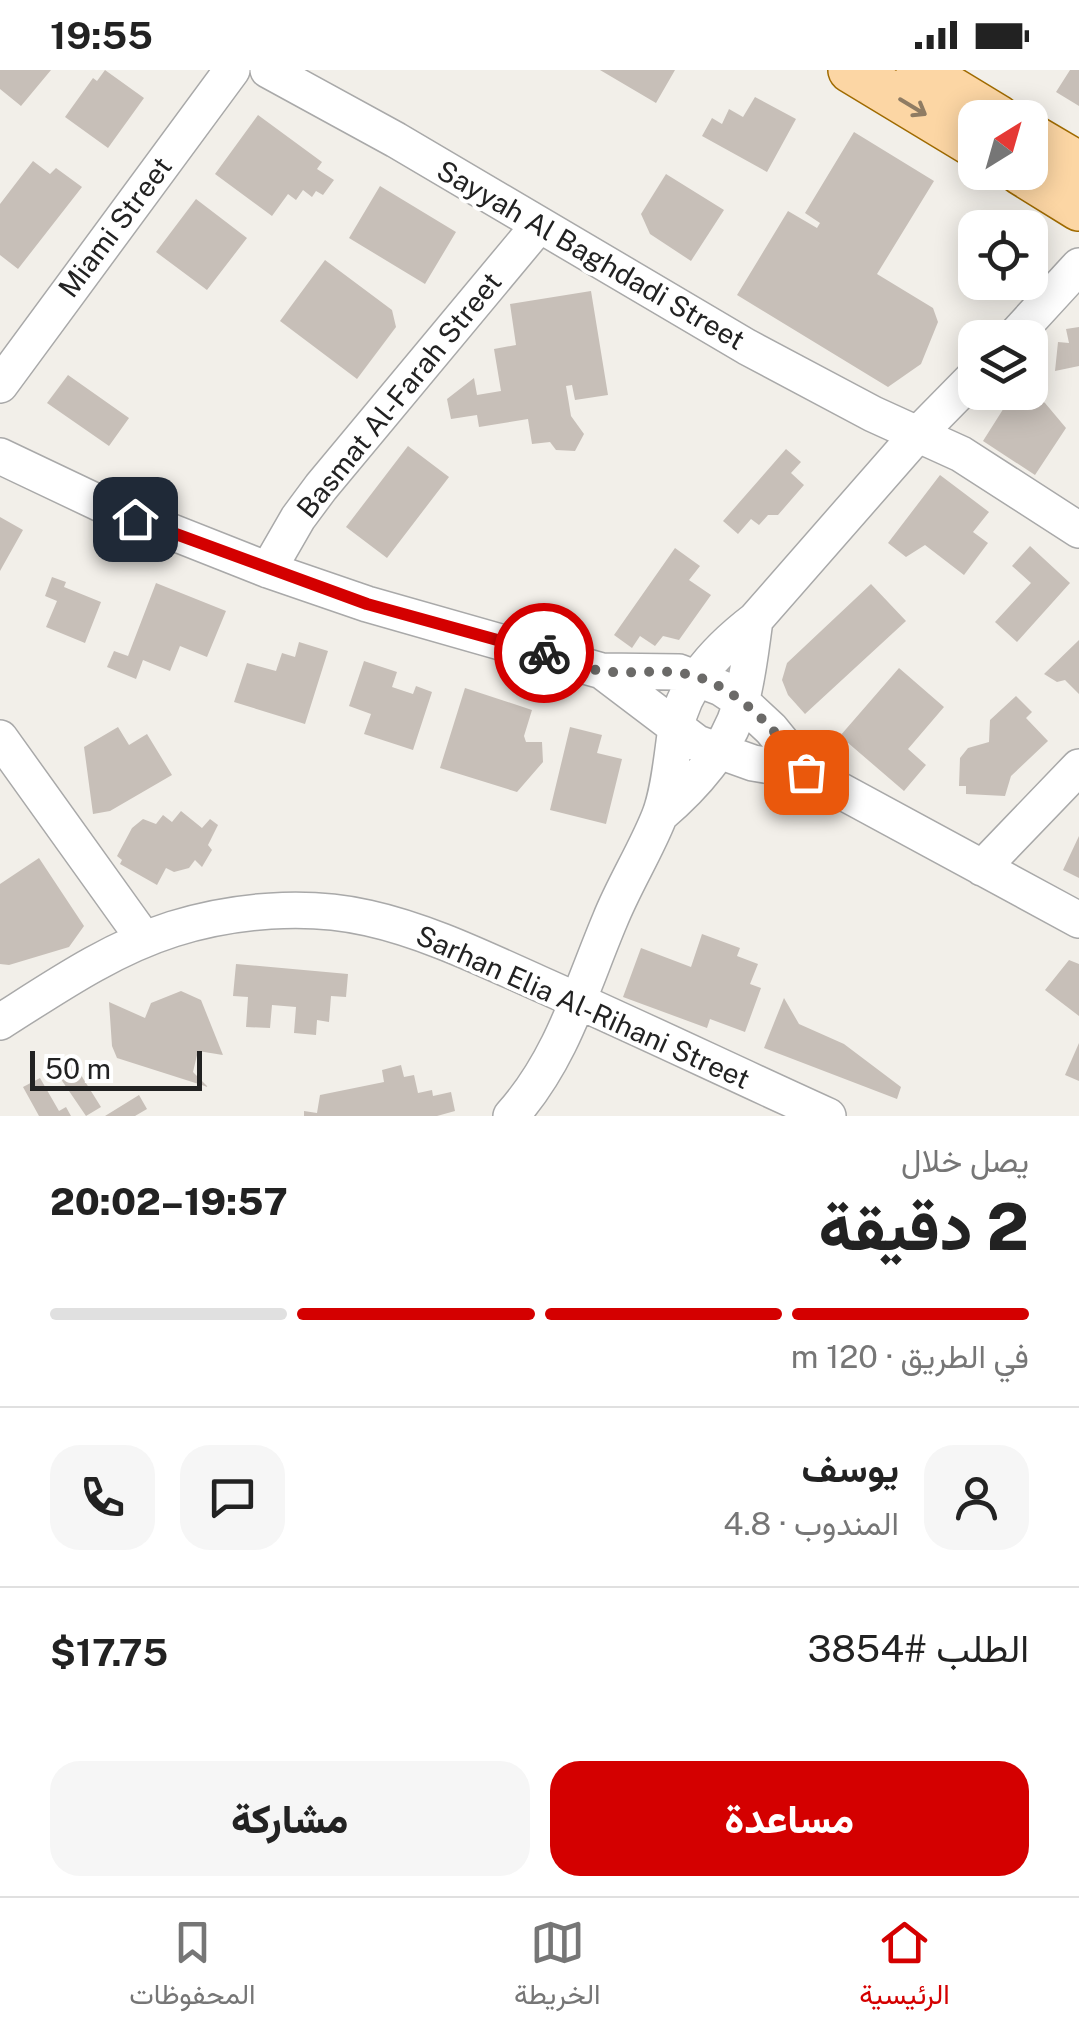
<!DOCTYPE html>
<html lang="ar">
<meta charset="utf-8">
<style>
:root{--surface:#fff;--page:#f6f6f6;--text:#222;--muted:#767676;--line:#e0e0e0;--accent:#d40000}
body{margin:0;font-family:"Public Sans",Vazirmatn,sans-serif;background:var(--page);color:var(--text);direction:rtl;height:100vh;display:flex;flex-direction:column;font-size:38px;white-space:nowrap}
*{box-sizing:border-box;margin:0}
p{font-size:32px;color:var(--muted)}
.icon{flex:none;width:55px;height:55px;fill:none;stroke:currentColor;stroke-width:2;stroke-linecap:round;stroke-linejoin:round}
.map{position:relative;height:1046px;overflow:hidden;direction:ltr}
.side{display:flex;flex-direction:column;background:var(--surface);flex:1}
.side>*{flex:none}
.needle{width:65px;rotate:37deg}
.controls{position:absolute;left:958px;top:30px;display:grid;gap:20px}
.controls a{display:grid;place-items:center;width:90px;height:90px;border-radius:20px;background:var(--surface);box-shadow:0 5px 25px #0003;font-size:50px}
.scale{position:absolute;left:30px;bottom:25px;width:172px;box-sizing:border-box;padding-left:10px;border:5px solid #222;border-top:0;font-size:28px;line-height:35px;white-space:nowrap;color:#222;-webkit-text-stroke:8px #fff;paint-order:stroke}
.pin{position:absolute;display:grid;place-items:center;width:85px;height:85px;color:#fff;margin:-42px;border-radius:20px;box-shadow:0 5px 15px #0006}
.courier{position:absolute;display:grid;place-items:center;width:100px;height:100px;margin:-50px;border:8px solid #d40000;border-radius:50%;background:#fff;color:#222;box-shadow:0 2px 12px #0007}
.head em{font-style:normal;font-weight:800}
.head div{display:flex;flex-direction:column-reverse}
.head{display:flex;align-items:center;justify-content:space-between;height:170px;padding:0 50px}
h1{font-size:65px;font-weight:800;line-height:75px}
.bar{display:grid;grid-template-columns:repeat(4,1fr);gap:15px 10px;align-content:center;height:120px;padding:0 50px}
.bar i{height:12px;border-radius:8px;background:var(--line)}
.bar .selected{background:var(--accent)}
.bar p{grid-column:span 4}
.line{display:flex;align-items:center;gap:25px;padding:0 50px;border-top:2px solid var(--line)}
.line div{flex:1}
.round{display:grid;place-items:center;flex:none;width:105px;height:105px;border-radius:30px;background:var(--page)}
.primary-button{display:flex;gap:20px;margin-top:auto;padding:20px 50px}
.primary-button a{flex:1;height:115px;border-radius:30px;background:var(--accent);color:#fff;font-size:40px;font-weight:800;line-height:115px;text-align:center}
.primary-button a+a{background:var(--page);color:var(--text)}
.status{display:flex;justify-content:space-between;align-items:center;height:70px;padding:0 50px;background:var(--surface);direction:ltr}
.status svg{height:28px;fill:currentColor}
.dock{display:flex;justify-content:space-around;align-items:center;height:140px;border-top:2px solid var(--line);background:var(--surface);font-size:28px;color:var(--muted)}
.dock a{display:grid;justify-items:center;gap:5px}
.dock .selected{color:var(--accent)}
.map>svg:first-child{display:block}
.building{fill:#c7bfb8}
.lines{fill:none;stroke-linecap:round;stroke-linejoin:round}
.minor-casing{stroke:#a9a9a9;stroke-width:38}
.major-casing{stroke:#a06b00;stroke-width:48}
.minor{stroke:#fff;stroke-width:35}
.major{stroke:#fcd6a4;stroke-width:45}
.oneway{stroke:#8f7c63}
.done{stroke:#6b6a68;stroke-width:10;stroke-dasharray:0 18}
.route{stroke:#d40000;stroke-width:12}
.labels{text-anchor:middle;stroke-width:8;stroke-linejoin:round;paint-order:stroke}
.street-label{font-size:28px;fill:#222;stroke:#fff}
</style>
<div class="status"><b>19:55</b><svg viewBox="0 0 49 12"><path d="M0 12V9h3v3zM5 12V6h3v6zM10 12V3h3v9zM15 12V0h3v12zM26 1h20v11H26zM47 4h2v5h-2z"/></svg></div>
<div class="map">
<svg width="1079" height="1046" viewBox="0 0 1079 1046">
<rect width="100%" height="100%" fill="#f2efe9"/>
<!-- building -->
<path class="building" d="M 0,0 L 51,0 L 21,36 L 0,19 Z
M 105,0 L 144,28 L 108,78 L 65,47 L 93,8 L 97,11 Z
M 600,0 L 675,0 L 656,33 Z
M 1070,0 L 1079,0 L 1079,36 L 1056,22 Z
M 755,27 L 796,49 L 767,102 L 702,66 L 712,48 L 722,54 L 729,39 L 743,47 Z
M 258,45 L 322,92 L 317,99 L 334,110 L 323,125 L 316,121 L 312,127 L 303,120 L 296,130 L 288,124 L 272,146 L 215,104 Z
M 854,62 L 934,111 L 877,204 L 933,238 L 938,252 L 921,294 L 888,317 L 737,225 L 788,141 L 817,158 L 820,153 L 805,143 Z
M 33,91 L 50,104 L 56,98 L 82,117 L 18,199 L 0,185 L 0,134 Z
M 666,104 L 724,140 L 691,191 L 650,164 L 641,144 Z
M 380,116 L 456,162 L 425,214 L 349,168 Z
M 196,129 L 247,168 L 207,220 L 156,182 Z
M 325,190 L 392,240 L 396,257 L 357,309 L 280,251 Z
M 591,221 L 608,325 L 575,330 L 572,315 L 566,316 L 571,346 L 584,364 L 575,381 L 556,380 L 550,372 L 532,374 L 528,349 L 479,357 L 477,345 L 451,349 L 447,329 L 474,308 L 477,325 L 501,321 L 494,279 L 516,275 L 510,234 Z
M 1079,257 L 1079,296 L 1055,301 L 1058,272 L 1069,273 L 1066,259 Z
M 68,305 L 129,348 L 109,376 L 47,333 Z
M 1014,322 L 1029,322 L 1045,333 L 1066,358 L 1035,405 L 983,371 Z
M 408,376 L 449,407 L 387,488 L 346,457 Z
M 786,379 L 801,392 L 791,403 L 804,415 L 778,445 L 768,445 L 759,455 L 751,449 L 738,464 L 723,451 Z
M 940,405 L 989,442 L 973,462 L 988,473 L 964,505 L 925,475 L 906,487 L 888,473 Z
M 0,447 L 23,460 L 0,501 Z
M 1030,476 L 1070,513 L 1017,572 L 995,552 L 1031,513 L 1012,496 Z
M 675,478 L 700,496 L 689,510 L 711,525 L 679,570 L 663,566 L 655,576 L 640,566 L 632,578 L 614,565 Z
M 52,507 L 66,512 L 64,517 L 101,532 L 85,573 L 46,557 L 57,531 L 45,526 Z
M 156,513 L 226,541 L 207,587 L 180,576 L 170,601 L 143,590 L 136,609 L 107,597 L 114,581 L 128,586 Z
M 871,514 L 906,551 L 805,644 L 788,625 L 782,610 L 787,593 Z
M 1079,570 L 1079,624 L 1065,610 L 1057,612 L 1044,604 Z
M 299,572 L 328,581 L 305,654 L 234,632 L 247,593 L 276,601 L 282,583 L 295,587 Z
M 364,591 L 397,602 L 392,617 L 413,624 L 416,616 L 432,622 L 413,680 L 364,664 L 371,644 L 349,636 Z
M 899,598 L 944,637 L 908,679 L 926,695 L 904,721 L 840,666 Z
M 465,618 L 532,640 L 524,666 L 526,672 L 542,672 L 543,692 L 517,722 L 440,698 Z
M 1016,626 L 1032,642 L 1026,648 L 1048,671 L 1011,706 L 1005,726 L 966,724 L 966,716 L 959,716 L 960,688 L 968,678 L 989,672 L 990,650 Z
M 118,657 L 129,675 L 147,664 L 172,705 L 110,741 L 93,744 L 84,677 Z
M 570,657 L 602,665 L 597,683 L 622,689 L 606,754 L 550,740 Z
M 181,741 L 202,758 L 210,749 L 218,755 L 208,775 L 212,780 L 202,797 L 195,790 L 189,798 L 174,802 L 166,798 L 157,815 L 120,794 L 122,790 L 117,786 L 132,758 L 143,749 L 156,754 L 163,745 L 172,752 Z
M 1079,766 L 1079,808 L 1063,800 Z
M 39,788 L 84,856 L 69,877 L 9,895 L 0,894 L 0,814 Z
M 702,864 L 740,878 L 737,886 L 758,894 L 750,914 L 761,918 L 745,962 L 710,949 L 707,958 L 623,927 L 641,878 L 691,897 Z
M 1069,890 L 1079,894 L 1079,946 L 1045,920 Z
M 236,894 L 348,904 L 346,927 L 331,926 L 329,952 L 317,950 L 316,965 L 294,963 L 296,937 L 272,935 L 270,958 L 246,957 L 248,927 L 233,926 Z
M 181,921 L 201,930 L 223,985 L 198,981 L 193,1002 L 208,1017 L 117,988 L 112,976 L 109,932 L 145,948 L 151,933 Z
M 784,928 L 799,954 L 844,974 L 901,1017 L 897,1029 L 764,978 Z
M 1079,973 L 1079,1011 L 1065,1005 Z
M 69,986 L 101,1037 L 86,1046 L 52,996 Z
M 401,995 L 404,1007 L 414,1005 L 418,1023 L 432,1020 L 433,1026 L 451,1022 L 455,1041 L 437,1046 L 304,1046 L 304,1041 L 317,1043 L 320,1025 L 384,1012 L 382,1000 Z
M 40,1008 L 59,1041 L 66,1037 L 71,1046 L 39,1046 L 23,1017 Z
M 139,1025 L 147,1039 L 135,1046 L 105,1046 Z"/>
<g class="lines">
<defs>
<path id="minor" d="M 268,0 L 396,70 L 747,277 L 873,344 L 961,384 L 1079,460
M 1013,268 L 1079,196
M 0,315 L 232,0
M 0,386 L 101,434 L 268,500 L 367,534 L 602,601 L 697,673 L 753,693 L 806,702
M 268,500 L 298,448 L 321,417 L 539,155
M 602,601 L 679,602 L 721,618 L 742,632 L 771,659 L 806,702 L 1079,850
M 0,668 L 144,869
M 661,744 C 693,717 728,678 740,636 C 748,609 751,578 755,550
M 982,798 L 1079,697
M 0,952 C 55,917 110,879 173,859 C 234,840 306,834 368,848 C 427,861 484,889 538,913 C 635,956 731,1002 828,1046
M 511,1046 C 562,989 581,919 610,850 C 624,815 645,782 659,747 C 669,723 672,684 676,658 C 684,613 721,576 755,550 L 917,365 L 975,306"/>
<path id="major" d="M 851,0 L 975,75
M 919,0 L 998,48
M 1030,66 L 1079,95
M 1021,102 L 1079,138"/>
</defs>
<!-- minor casing -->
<use href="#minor" class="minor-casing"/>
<!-- major casing -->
<use href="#major" class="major-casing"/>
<!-- minor -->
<use href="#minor" class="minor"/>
<!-- major -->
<use href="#major" class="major"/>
</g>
<!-- one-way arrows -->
<defs><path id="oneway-shaft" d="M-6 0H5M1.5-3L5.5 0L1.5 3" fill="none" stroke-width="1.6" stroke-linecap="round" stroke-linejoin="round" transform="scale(2.5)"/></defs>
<use class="oneway" href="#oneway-shaft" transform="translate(913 37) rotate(31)"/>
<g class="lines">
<!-- done -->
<path class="done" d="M 544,583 C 563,589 583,599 603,601 C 629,605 655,599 681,603 C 734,611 777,661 806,702"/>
<!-- route -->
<path class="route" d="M 135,449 L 367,534 L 544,583"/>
</g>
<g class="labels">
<!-- street labels -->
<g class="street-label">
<text transform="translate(115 157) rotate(-53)" y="10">Miami Street</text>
<text transform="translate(591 185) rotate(30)" y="10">Sayyah Al Baghdadi Street</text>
<text transform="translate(399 325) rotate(-51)" y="10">Basmat Al-Farah Street</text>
<text transform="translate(583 937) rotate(24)" y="10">Sarhan Elia Al-Rihani Street</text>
</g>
</g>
</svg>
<div class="controls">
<a><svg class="needle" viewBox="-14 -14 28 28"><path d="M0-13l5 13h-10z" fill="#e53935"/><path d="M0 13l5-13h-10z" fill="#767676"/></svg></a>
<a><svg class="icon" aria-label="locate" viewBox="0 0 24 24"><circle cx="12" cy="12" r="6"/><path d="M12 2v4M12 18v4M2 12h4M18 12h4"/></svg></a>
<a><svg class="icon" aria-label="layers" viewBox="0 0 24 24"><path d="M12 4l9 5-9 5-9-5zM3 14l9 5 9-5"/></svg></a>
</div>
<div class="scale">50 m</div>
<div class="pin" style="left:806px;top:702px;background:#ea580c"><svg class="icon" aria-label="bag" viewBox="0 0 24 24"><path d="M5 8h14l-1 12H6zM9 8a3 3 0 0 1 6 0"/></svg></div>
<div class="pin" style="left:135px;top:449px;background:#1f2937"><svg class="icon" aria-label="home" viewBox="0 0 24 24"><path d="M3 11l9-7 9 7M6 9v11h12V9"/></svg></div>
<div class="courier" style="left:544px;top:583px"><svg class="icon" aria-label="bike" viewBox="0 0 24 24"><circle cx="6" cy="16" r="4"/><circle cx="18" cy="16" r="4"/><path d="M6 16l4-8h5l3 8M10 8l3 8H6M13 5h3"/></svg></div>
</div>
<section class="side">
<div class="head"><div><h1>2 دقيقة</h1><p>يصل خلال</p></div><em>19:57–20:02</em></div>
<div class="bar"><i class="selected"></i><i class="selected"></i><i class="selected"></i><i></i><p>في الطريق · 120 m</p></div>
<div class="line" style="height:180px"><a class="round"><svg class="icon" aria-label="person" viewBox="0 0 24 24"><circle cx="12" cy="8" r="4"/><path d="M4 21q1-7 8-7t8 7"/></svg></a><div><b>يوسف</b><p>المندوب · 4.8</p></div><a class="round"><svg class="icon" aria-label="chat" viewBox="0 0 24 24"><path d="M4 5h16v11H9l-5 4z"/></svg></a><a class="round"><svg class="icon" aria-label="phone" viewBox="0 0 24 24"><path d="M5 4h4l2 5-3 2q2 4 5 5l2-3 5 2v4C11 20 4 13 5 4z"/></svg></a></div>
<div class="line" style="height:130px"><div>الطلب #3854</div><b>$17.75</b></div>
<div class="primary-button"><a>مساعدة</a><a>مشاركة</a></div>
</section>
<nav class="dock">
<a class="selected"><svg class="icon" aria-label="home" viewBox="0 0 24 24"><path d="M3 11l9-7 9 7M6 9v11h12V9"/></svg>الرئيسية</a>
<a><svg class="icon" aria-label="map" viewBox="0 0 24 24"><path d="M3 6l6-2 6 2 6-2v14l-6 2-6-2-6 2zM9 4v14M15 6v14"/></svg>الخريطة</a>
<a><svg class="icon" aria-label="saved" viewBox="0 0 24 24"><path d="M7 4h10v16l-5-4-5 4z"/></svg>المحفوظات</a>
</nav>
